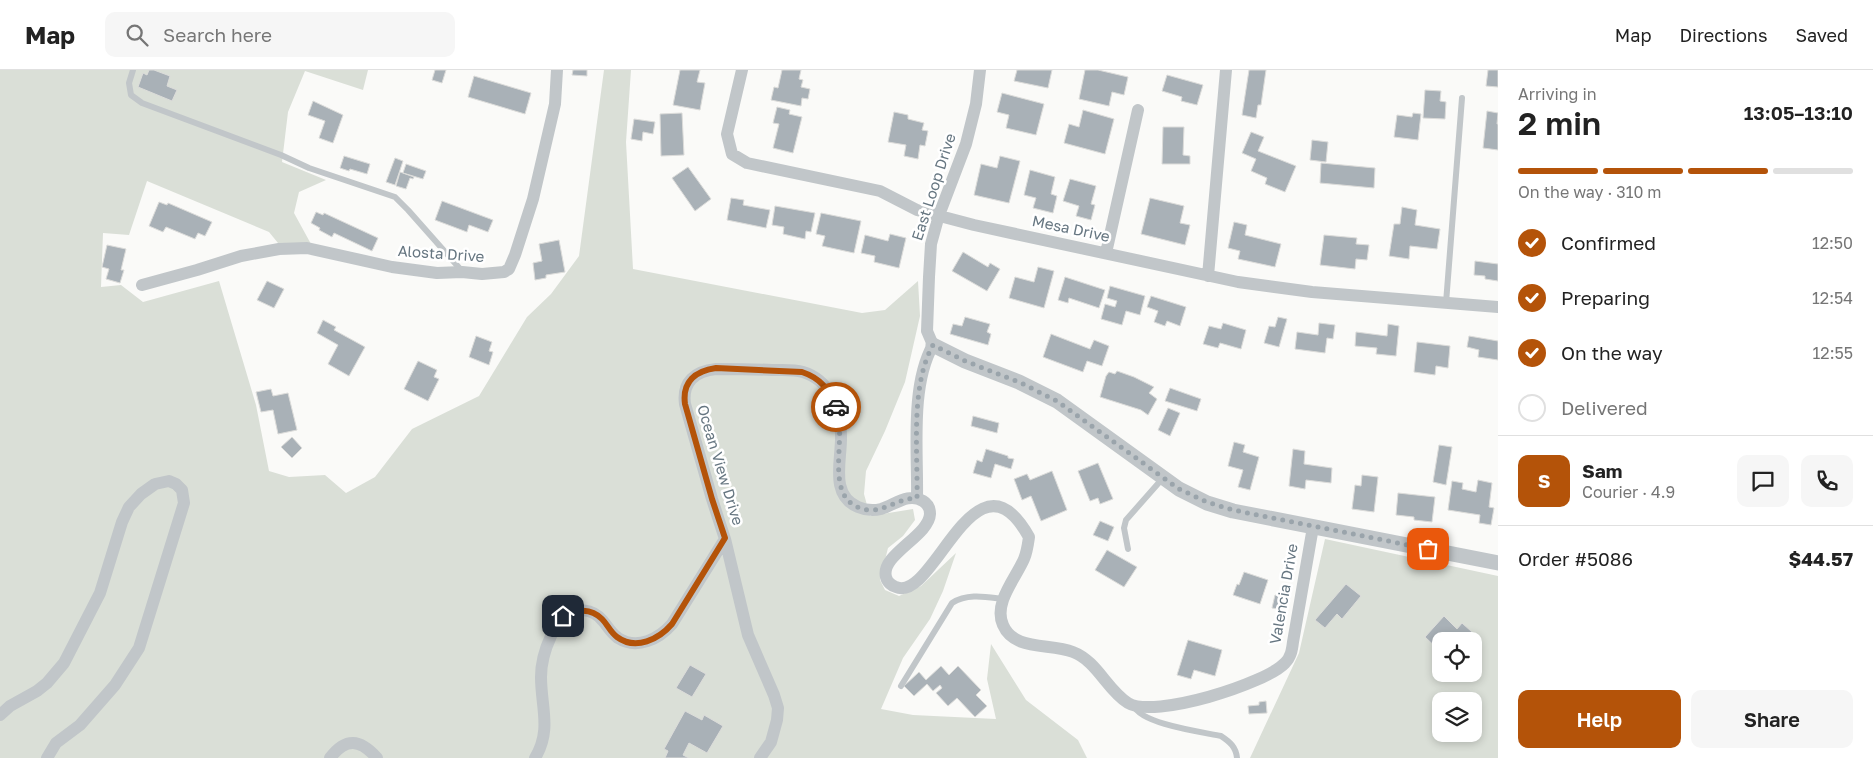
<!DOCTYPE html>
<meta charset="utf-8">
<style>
:root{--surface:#fff;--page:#f6f6f6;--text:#222;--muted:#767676;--line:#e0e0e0;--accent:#b45309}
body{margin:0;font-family:"Golos Text",sans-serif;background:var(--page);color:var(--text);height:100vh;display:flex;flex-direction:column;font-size:19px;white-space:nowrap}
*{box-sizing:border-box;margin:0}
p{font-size:16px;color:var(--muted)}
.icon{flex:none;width:28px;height:28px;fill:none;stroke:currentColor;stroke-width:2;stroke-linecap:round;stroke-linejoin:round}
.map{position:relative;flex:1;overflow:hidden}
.sheet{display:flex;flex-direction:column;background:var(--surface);width:375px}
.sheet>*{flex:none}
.controls{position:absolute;left:1432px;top:562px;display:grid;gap:10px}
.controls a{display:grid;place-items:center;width:50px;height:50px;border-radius:10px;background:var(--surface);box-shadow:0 2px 8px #0003;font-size:25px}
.pin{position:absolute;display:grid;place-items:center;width:42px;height:42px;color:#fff;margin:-21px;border-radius:10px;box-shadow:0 2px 8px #0006}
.courier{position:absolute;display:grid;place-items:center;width:50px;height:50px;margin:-25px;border:4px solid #b45309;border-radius:50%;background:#fff;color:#222;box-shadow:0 1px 6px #0007}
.summary em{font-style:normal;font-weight:600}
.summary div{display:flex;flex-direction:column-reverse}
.summary{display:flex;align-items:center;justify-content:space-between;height:85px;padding:0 20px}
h1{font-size:32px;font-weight:600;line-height:38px}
.bar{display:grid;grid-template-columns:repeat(4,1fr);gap:8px 5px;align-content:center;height:60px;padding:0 20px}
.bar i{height:6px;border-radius:4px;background:var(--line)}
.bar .current{background:var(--accent)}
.bar p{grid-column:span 4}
.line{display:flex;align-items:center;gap:12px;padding:0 20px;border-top:1px solid var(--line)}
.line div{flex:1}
.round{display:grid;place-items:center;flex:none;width:52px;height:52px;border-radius:10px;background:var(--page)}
ol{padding:0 20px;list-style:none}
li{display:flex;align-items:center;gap:15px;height:55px}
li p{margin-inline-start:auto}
li .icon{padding:5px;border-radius:50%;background:var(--accent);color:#fff;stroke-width:4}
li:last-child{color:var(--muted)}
li i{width:28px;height:28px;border:2px solid var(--line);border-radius:50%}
.action{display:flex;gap:10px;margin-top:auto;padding:10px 20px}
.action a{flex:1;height:58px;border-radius:10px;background:var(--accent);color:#fff;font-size:20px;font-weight:600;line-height:58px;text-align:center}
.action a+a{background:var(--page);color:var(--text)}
header{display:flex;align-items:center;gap:30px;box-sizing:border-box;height:70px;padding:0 25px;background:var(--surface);border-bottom:1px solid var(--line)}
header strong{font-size:24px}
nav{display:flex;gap:28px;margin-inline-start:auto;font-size:18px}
.search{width:350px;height:45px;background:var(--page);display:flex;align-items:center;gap:12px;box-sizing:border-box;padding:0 18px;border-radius:10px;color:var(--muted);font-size:19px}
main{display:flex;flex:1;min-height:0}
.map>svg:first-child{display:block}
.green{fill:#dadfd7;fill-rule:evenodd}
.building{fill:#a9b1b7;stroke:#dcdcda}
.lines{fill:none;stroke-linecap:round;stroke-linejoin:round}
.service{stroke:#c1c6c9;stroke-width:6}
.minor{stroke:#c1c6c9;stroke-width:12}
.tertiary{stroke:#c1c6c9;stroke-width:15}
.done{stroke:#9aa4ab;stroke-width:5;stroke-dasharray:0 9}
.route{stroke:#b45309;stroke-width:6}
.labels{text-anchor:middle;stroke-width:5;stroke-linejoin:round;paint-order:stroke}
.street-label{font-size:15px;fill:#667681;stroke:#fff}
</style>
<header>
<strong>Map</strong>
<div class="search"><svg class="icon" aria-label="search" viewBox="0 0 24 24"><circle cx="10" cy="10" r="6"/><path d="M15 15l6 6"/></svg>Search here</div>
<nav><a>Map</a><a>Directions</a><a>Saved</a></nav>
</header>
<main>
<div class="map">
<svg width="1498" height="688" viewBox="0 0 1498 688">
<rect width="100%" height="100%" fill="#fafaf8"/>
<!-- green -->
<path class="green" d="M 0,0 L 368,0 L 363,20 L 305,1 L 288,42 L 282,92 L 326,110 L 299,122 L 294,143 L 311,174 L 278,173 L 269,162 L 147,111 L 129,165 L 103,163 L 101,217 L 121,215 L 143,232 L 219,211 L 256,335 L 269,401 L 289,407 L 325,405 L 346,423 L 375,407 L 412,359 L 479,326 L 527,247 L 551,224 L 579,186 L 604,0 L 631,0 L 626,72 L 633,199 L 862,243 L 885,240 L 918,211 L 920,246 L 905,312 L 885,361 L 866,401 L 864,424 L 870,446 L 913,439 L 915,450 L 903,466 L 888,478 L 880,510 L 885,520 L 899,526 L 921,516 L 956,483 L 943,521 L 930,549 L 903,588 L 881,639 L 913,645 L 996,649 L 987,609 L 991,574 L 1026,630 L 1078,670 L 1087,688 L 0,688 Z
M 1325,469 L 1498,506 L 1498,688 L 1250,688 L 1299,583 ZM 1441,571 L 1474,571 L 1474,604 L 1441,604 ZM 1441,631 L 1474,631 L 1474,664 L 1441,664 Z"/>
<!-- building -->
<path class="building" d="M 149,0 L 154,0 L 170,6 L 167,16 L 177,20 L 172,31 L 138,17 L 143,3 L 147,5 Z
M 435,0 L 446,0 L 442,13 L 432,10 Z
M 573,0 L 587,0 L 587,6 L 572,5 Z
M 680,0 L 700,0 L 697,12 L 705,13 L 700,40 L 673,35 Z
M 782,0 L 801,0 L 799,9 L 803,10 L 801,17 L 810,19 L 808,29 L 802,28 L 801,36 L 771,30 L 774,17 L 778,18 Z
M 1017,0 L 1052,0 L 1048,18 L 1014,11 Z
M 1085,0 L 1098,0 L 1128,7 L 1124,25 L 1112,22 L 1109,36 L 1079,29 Z
M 1249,0 L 1266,0 L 1261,35 L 1258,35 L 1256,48 L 1242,45 Z
M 1488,0 L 1498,0 L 1498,17 L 1486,16 Z
M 1167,5 L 1203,15 L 1197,35 L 1181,31 L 1182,27 L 1162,21 Z
M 474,6 L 531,23 L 525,44 L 468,27 Z
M 1425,20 L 1441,21 L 1440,31 L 1446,32 L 1445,49 L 1423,48 Z
M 1002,23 L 1044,34 L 1036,65 L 1006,58 L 1009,45 L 997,42 Z
M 313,31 L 343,45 L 333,73 L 319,68 L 325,51 L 308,45 Z
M 777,37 L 790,40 L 789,44 L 802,47 L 793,83 L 773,78 L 779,54 L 773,53 Z
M 1083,40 L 1114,49 L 1105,84 L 1064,73 L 1069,54 L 1079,57 Z
M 1487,41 L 1498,43 L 1497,54 L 1498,54 L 1498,80 L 1483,78 Z
M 894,42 L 908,45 L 908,49 L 924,53 L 922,60 L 928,61 L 925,76 L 920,75 L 918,89 L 904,86 L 906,75 L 888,72 Z
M 682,43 L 684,85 L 661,86 L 660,44 Z
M 1413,43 L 1421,44 L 1418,70 L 1394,67 L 1397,45 L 1412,47 Z
M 634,49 L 655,52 L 653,64 L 643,62 L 642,71 L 631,69 Z
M 1163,57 L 1184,57 L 1183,85 L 1190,86 L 1190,94 L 1162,94 Z
M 1251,62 L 1264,67 L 1258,81 L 1296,96 L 1285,122 L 1265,114 L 1267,108 L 1251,101 L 1256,89 L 1242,83 Z
M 1312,70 L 1328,72 L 1326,92 L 1310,90 Z
M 344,86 L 370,94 L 367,104 L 350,99 L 349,101 L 340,98 Z
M 1000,86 L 1020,91 L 1009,133 L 974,125 L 981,94 L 997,98 Z
M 395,88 L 403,91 L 395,115 L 386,112 Z
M 1321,93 L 1375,98 L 1374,118 L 1320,113 Z
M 406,94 L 426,101 L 423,109 L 403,103 Z
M 688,97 L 711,129 L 695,141 L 672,108 Z
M 1030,100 L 1055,107 L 1051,124 L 1057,126 L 1053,143 L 1033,138 L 1036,128 L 1024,125 Z
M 400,102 L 414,107 L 413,109 L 410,108 L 406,119 L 396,116 Z
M 1070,109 L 1096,116 L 1091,134 L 1095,135 L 1091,150 L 1076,146 L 1079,136 L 1063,131 Z
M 731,128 L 744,130 L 743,135 L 770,140 L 766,158 L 727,150 Z
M 1150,128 L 1184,136 L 1180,153 L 1190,155 L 1185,175 L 1141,164 Z
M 442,131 L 493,150 L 488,162 L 469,155 L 467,162 L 435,150 Z
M 159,132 L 167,135 L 168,133 L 212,152 L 205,166 L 198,163 L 195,169 L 166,157 L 163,162 L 149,156 Z
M 775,136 L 815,143 L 811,162 L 806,161 L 805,169 L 783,164 L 784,157 L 772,155 Z
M 1402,137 L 1417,140 L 1415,155 L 1440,159 L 1437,179 L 1410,176 L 1409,189 L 1389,186 L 1394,154 L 1400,154 Z
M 316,142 L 323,145 L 324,143 L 378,168 L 372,181 L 334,163 L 332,167 L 319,160 L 320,158 L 311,153 Z
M 821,143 L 861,151 L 854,183 L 822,176 L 825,166 L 816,164 Z
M 1234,152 L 1247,155 L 1245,165 L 1281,174 L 1275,197 L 1238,189 L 1240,181 L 1228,178 Z
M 890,164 L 906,168 L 899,198 L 874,192 L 875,186 L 861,183 L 865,165 L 888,171 Z
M 1324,165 L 1357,168 L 1356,174 L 1369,175 L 1367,190 L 1356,189 L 1355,199 L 1320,195 Z
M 559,170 L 565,202 L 546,205 L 546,208 L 535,210 L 533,193 L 542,191 L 539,174 Z
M 107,175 L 126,179 L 121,200 L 124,200 L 120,213 L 106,209 L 109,199 L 102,197 Z
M 963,182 L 988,197 L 990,193 L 1000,199 L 987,221 L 952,201 Z
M 1475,191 L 1498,194 L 1498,211 L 1485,209 L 1485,206 L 1474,205 Z
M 1038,197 L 1054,201 L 1044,238 L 1009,228 L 1015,207 L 1034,212 Z
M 1065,207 L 1105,220 L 1099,238 L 1069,228 L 1068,233 L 1058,230 Z
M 267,211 L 284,219 L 274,238 L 257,230 Z
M 1110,216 L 1145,226 L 1140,245 L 1126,241 L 1122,255 L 1101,249 L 1105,234 L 1115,237 L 1117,231 L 1107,228 Z
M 1151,226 L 1186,237 L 1180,256 L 1167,251 L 1165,256 L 1154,252 L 1158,241 L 1147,237 Z
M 965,247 L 990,254 L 987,262 L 991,264 L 988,275 L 950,264 L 953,254 L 962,256 Z
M 1278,247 L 1287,249 L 1279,277 L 1264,273 L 1269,256 L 1275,257 Z
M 323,250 L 336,257 L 334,260 L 365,277 L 349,306 L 328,294 L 338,275 L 317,263 Z
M 1223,253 L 1246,260 L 1241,279 L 1220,273 L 1218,278 L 1203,274 L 1209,256 L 1221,259 Z
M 1319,253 L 1335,255 L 1333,269 L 1327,268 L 1325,283 L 1295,279 L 1297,262 L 1318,265 Z
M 1388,254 L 1399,256 L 1396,286 L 1376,284 L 1377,278 L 1355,276 L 1356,262 L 1387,266 Z
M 1051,264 L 1090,279 L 1094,270 L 1109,276 L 1102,296 L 1087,291 L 1083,302 L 1043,287 Z
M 476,266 L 492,272 L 489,281 L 493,282 L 489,295 L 469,287 Z
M 1469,266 L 1498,271 L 1498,290 L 1478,287 L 1479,280 L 1467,277 Z
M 1417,272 L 1450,276 L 1448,298 L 1436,296 L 1435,305 L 1414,302 Z
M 418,291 L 437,300 L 434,307 L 439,309 L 428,331 L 404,319 Z
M 1117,301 L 1134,307 L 1154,317 L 1149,323 L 1157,329 L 1148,345 L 1141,340 L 1100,327 L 1106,306 L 1109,302 L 1115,304 Z
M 1170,318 L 1201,329 L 1197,341 L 1165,331 Z
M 271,319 L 273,326 L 288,323 L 297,360 L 278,364 L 273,340 L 261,342 L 256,322 Z
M 1168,338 L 1180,343 L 1170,366 L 1158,360 Z
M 973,346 L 999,353 L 997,363 L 971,356 Z
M 292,367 L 302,378 L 292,388 L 281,377 Z
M 1234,372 L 1245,375 L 1243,382 L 1259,387 L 1250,420 L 1238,417 L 1243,400 L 1228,396 Z
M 1439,375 L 1452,377 L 1446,415 L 1433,412 Z
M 986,379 L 1008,386 L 1008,388 L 1014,389 L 1011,399 L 995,394 L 991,408 L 973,403 L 977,390 L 982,392 Z
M 1293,379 L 1305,381 L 1304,394 L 1332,398 L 1331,413 L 1306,410 L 1305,419 L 1289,416 Z
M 1098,393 L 1113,429 L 1100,434 L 1098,428 L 1090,431 L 1078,401 Z
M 1052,401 L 1067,440 L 1041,451 L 1031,426 L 1022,430 L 1014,409 L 1027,404 L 1030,410 Z
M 1362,405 L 1378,407 L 1374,442 L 1352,439 L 1355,415 L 1361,416 Z
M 1478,410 L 1492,413 L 1489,437 L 1494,438 L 1491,455 L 1479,453 L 1480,445 L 1448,440 L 1452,411 L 1463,413 L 1462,419 L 1476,422 Z
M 1398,423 L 1435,427 L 1432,452 L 1414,450 L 1414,447 L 1396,445 Z
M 1100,451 L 1114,457 L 1108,471 L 1093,465 Z
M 1107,480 L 1137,497 L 1124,517 L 1095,500 Z
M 1244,502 L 1268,510 L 1260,534 L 1233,525 L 1237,514 L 1239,515 Z
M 1346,514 L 1361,526 L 1342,549 L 1337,544 L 1325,558 L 1315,550 Z
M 1275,525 L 1287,527 L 1285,540 L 1272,538 Z
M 1444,546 L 1457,559 L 1462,553 L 1472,562 L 1462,571 L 1441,571 L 1441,582 L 1425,567 Z
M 1188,570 L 1222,580 L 1215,606 L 1194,600 L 1191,609 L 1177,605 Z
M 690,595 L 706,604 L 692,627 L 676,618 Z
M 941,596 L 949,605 L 958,596 L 981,620 L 976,625 L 987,636 L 975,647 L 957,628 L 948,636 L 936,623 L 942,618 L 940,615 L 933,621 L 927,614 L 914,626 L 904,616 L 919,602 L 926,610 Z
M 1266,631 L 1267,643 L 1249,644 L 1248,636 L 1259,635 L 1259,632 Z
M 685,641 L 702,650 L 704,645 L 723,656 L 707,683 L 689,673 L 683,685 L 689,688 L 665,688 L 668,681 L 664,679 Z"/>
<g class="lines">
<!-- service -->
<path class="service" d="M 133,0 L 129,13 L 131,25 L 142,33 L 281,85 L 309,98 L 395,127 L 408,140 L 462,201
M 1446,233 L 1462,28
M 1128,479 L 1124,458 L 1126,450 L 1163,408
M 901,616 L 952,533 C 968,523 986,527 1004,529
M 1134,636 C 1141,654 1202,662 1221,666 C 1230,672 1236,677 1237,688"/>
<!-- minor -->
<path class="minor" d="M 742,0 L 727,64 L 732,84 L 747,93 L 880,121 L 917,140 L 974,155 L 1238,212 L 1312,222 L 1498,237
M 1106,183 L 1138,40
M 1208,206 L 1226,0
M 142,215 L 197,200 L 241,186 L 279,179 L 307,178 L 392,197 L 437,203 L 462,202 L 482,204 L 504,202 L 509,199 L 515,185 L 533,129 L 555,34 L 557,0
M 917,428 C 918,382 910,316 933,275 L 927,261 L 929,207 L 931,174 L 939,145 L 966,74 L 976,34 L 980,0
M 0,645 L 10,636 L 37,621 L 47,613 L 64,593 L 100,523 L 122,452 L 129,437 L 141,424 L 155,414 L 169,411 L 176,414 L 182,420 L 184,433 L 139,578 L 115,615 L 80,655 L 56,673 L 47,688
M 330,688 C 346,667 360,669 377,688
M 535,688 C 552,660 541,637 541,607 C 541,593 545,579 551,566 C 553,560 557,551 563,547 C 575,537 593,538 603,551 C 608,557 611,563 618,568 C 637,580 659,569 672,554 L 725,469
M 760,688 L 771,672 L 777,650 L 778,638 L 774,625 L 748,565 L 725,469 L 712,429 L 685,334 C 682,312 695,301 716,299 C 735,299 753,299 772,300 C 782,300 793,299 803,302 C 830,310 841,339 841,365 C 842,389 829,425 858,437 C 865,440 873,441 881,439 C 895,435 908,422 923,431 C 928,434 930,439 930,444 C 929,466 880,485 886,507 C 887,512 892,516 896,517 C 934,534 975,370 1029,467 C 1028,474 1027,482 1024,489 C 1016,508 993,533 1003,555 C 1014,581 1049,573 1073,582 C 1097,591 1107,620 1128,633 C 1154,649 1265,614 1285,593 C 1291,587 1292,580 1293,572 L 1313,457"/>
<!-- tertiary -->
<path class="tertiary" d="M 933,275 L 965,291 L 1019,312 L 1057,331 L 1179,419 L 1207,433 L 1233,441 L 1498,493"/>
</g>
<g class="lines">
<!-- done -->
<path class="done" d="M 836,337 C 849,368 819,434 869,440 C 885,441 899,428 917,428 C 918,382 910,316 933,275 L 965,291 L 1019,312 L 1057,331 L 1179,419 L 1207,432 L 1233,440 L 1428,479"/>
<!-- route -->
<path class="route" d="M 563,546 C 576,539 591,538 602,549 C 608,555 610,562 617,567 C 636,581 659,569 672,554 L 725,468 L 712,429 L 685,334 C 682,312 695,301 716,298 L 802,302 C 820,308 829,319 836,337"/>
</g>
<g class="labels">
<!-- street labels -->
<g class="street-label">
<text transform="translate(934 117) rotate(-72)" y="5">East Loop Drive</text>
<text transform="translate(1071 159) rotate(12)" y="5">Mesa Drive</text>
<text transform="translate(441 184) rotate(4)" y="5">Alosta Drive</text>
<text transform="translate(720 395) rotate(73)" y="5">Ocean View Drive</text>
<text transform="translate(1284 524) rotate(-80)" y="5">Valencia Drive</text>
</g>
</g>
</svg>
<div class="controls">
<a><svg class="icon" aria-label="locate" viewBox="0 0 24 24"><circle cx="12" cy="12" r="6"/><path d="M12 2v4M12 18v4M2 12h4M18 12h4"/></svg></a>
<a><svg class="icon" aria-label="layers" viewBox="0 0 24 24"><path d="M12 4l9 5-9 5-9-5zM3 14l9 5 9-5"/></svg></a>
</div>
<div class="pin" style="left:1428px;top:479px;background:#ea580c"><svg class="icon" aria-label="bag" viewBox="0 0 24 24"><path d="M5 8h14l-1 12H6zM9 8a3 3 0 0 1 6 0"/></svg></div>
<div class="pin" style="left:563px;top:546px;background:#1f2937"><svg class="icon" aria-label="home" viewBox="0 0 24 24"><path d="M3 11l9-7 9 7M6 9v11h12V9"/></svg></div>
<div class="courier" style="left:836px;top:337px"><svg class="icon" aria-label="car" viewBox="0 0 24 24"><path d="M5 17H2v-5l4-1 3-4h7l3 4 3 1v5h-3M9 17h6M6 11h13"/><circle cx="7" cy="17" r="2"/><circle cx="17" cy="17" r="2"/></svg></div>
</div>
<section class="sheet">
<div class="summary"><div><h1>2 min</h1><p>Arriving in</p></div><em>13:05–13:10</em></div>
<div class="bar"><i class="current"></i><i class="current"></i><i class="current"></i><i></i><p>On the way · 310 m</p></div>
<ol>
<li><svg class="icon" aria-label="check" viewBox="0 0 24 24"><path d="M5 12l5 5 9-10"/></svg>Confirmed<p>12:50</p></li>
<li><svg class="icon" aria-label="check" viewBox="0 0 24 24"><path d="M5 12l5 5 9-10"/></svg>Preparing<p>12:54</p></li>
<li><svg class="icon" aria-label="check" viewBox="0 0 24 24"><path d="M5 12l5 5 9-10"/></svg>On the way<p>12:55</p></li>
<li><i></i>Delivered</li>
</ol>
<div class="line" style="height:90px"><b class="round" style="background:var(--accent);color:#fff">S</b><div><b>Sam</b><p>Courier · 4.9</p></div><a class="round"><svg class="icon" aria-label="chat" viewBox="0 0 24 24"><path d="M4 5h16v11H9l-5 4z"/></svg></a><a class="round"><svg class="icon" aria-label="phone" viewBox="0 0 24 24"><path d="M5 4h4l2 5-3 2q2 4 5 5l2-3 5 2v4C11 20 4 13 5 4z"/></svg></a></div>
<div class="line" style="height:65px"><div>Order #5086</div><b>$44.57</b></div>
<div class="action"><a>Help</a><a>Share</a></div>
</section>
</main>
